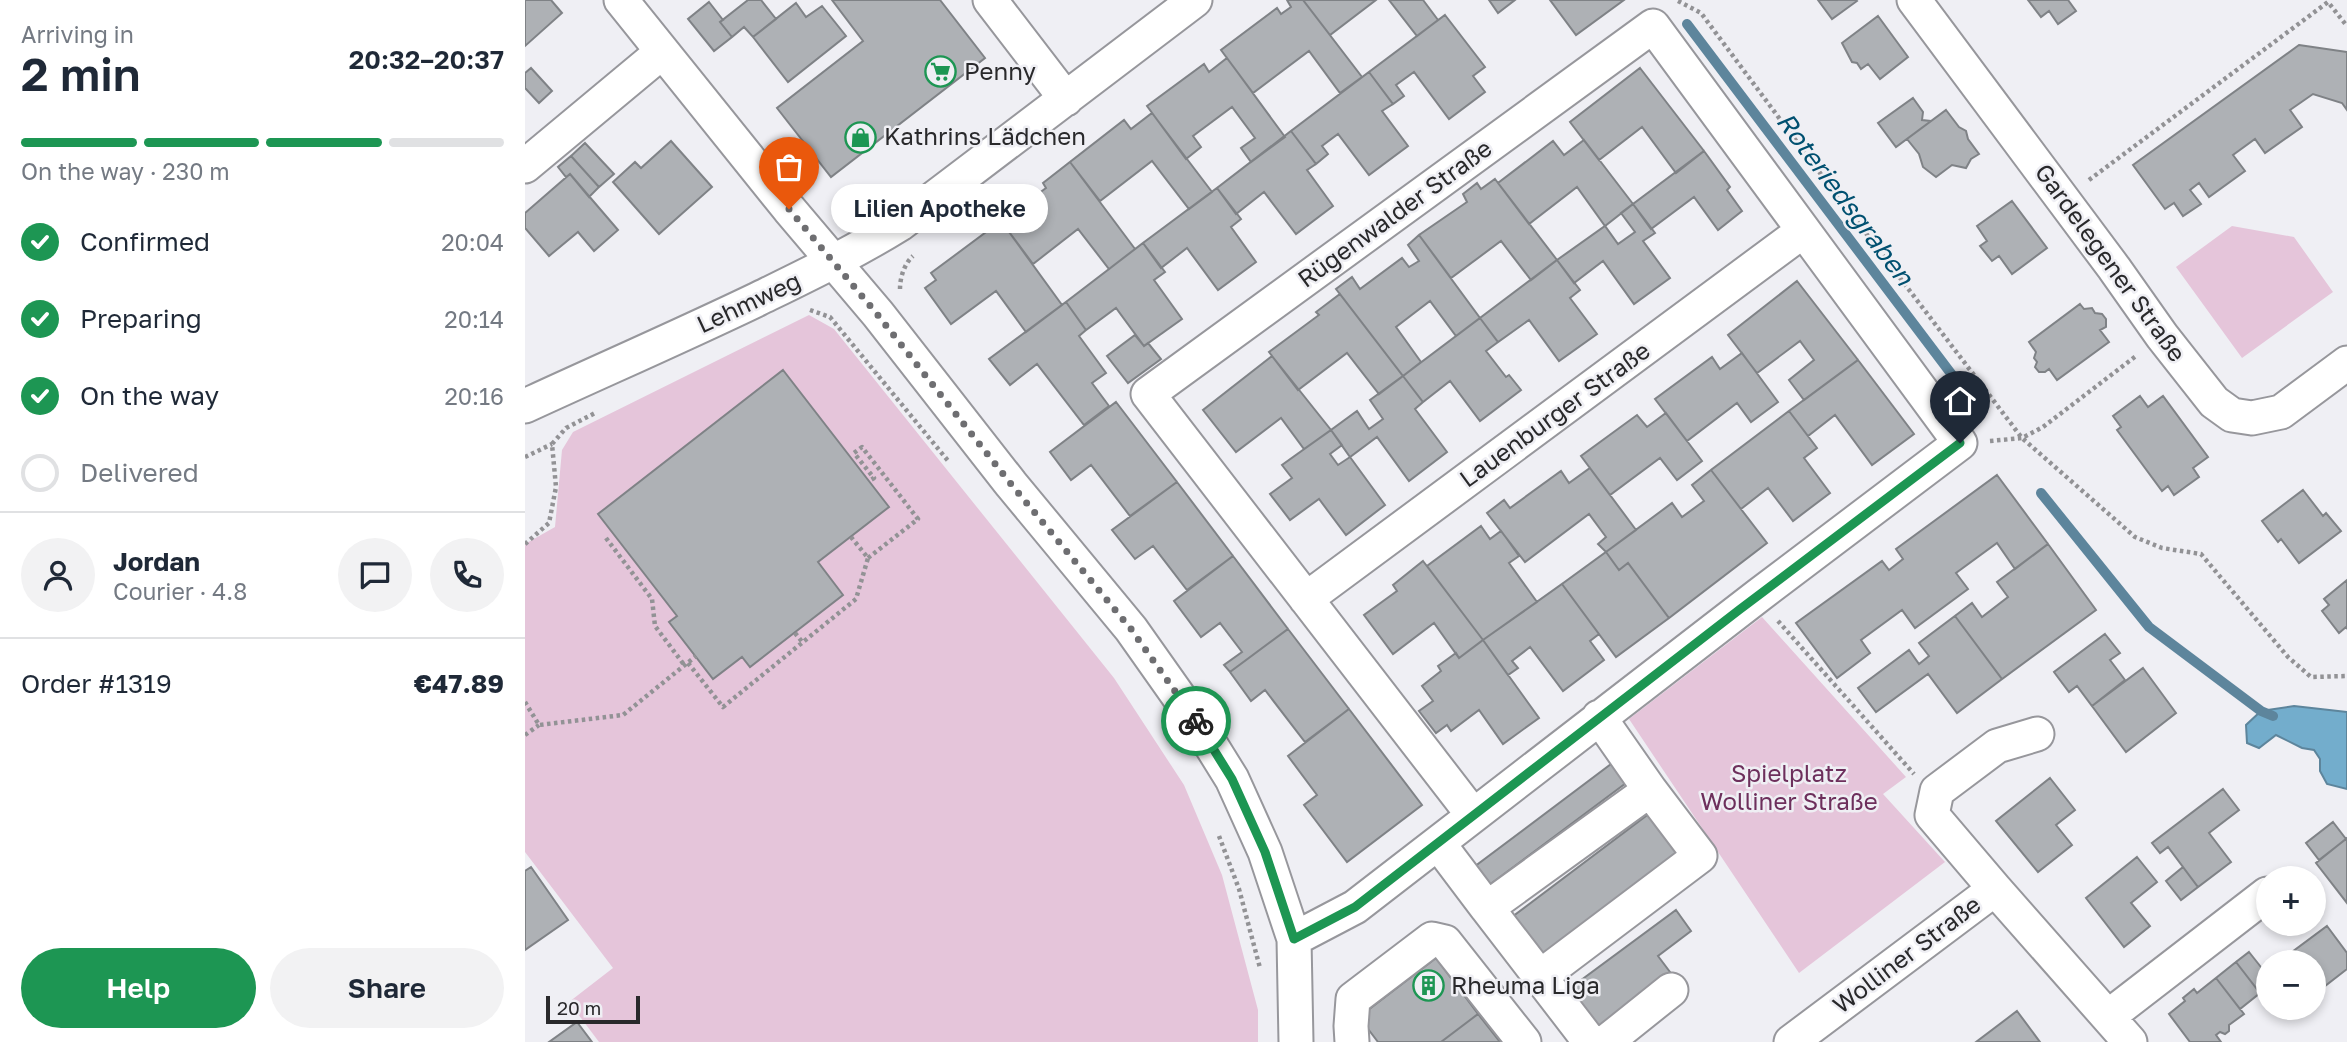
<!DOCTYPE html>
<meta charset="utf-8">
<style>
:root{--surface:#fff;--page:#f2f2f3;--text:#1f2937;--muted:#747a83;--line:#e0e1e3;--accent:#1d9653}
body{margin:0;font-family:"Golos Text",sans-serif;background:var(--page);color:var(--text);height:100vh;display:flex;flex-direction:column;font-size:26px;white-space:nowrap}
*{box-sizing:border-box;margin:0}
p{font-size:23px;color:var(--muted)}
.icon{flex:none;width:38px;height:38px;fill:none;stroke:currentColor;stroke-width:2;stroke-linecap:round;stroke-linejoin:round}
.map{position:relative;flex:1;overflow:hidden}
.panel{display:flex;flex-direction:column;background:var(--surface);width:525px}
.panel>*{flex:none}
.tools{position:absolute;left:1731px;top:866px;display:grid;gap:14px}
.tools a{display:grid;place-items:center;width:70px;height:70px;border-radius:50%;background:var(--surface);box-shadow:0 4px 10px #0003;font-size:35px}
.scale{position:absolute;left:21px;bottom:18px;width:94px;box-sizing:border-box;padding-left:7px;border:4px solid #29292b;border-top:0;font-size:19px;line-height:24px;white-space:nowrap;color:#29292b;-webkit-text-stroke:5px #efeff4;paint-order:stroke}
.pin{position:absolute;display:grid;place-items:center;width:60px;height:60px;color:#fff;margin:-72px -30px;border-radius:50% 50% 50% 0;rotate:-45deg;box-shadow:0 0 7px #0007}
.pin .icon{rotate:45deg}
.courier{position:absolute;display:grid;place-items:center;width:70px;height:70px;margin:-35px;border:5px solid #1d9653;border-radius:50%;background:#fff;color:#222;box-shadow:0 2px 9px #0007}
.bubble{position:absolute;height:49px;border-radius:24px;background:var(--surface);box-shadow:0 4px 10px #0003;font-size:23px;font-weight:600;line-height:49px;text-align:center}
.summary em{font-style:normal;font-weight:600}
.summary div{display:flex;flex-direction:column-reverse}
.summary{display:flex;align-items:center;justify-content:space-between;height:119px;padding:0 21px}
h1{font-size:46px;font-weight:600;line-height:52px}
.bar{display:grid;grid-template-columns:repeat(4,1fr);gap:10px 7px;align-content:center;height:84px;padding:0 21px}
.bar i{height:9px;border-radius:5px;background:var(--line)}
.bar .active{background:var(--accent)}
.bar p{grid-column:span 4}
.line{display:flex;align-items:center;gap:18px;padding:0 21px;border-top:2px solid var(--line)}
.line div{flex:1}
.round{display:grid;place-items:center;flex:none;width:74px;height:74px;border-radius:37px;background:var(--page)}
ol{padding:0 21px;list-style:none}
li{display:flex;align-items:center;gap:21px;height:77px}
li p{margin-inline-start:auto}
li .icon{padding:7px;border-radius:50%;background:var(--accent);color:#fff;stroke-width:4}
li:last-child{color:var(--muted)}
li i{width:38px;height:38px;border:4px solid var(--line);border-radius:50%}
.cta{display:flex;gap:14px;margin-top:auto;padding:14px 21px}
.cta a{flex:1;height:80px;border-radius:42px;background:var(--accent);color:#fff;font-size:28px;font-weight:600;line-height:80px;text-align:center}
.cta a+a{background:var(--page);color:var(--text)}
main{display:flex;flex:1;min-height:0}
.map>svg:first-child{display:block}
.green{fill:#e5c5da}
.water{fill:#73adcc;stroke:#5d859c;stroke-width:2}
.lines{fill:none;stroke-linecap:round;stroke-linejoin:round}
.stream{stroke:#5d859c;stroke-width:10}
.building{fill:#aeb1b5;stroke:#7f8286;stroke-width:2}
.minor-casing{stroke:#97979c;stroke-width:37}
.path{stroke:#929295;stroke-width:4.5;stroke-dasharray:3.5 3.5;stroke-linecap:butt}
.minor{stroke:#fff;stroke-width:33}
.done{stroke:#6e6e71;stroke-width:7;stroke-dasharray:0 12.6}
.route{stroke:#1d9653;stroke-width:9}
.labels{text-anchor:middle;stroke-width:5;stroke-linejoin:round;paint-order:stroke}
.poi-label{font-size:24px;fill:#29292b;stroke:#efeff4;text-anchor:start}
.street-label{font-size:24px;fill:#29292b;stroke:#efeff4}
.park-label{font-size:24px;fill:#6d2f5c;stroke:#efeff4}
.water-label{font-size:26px;font-style:italic;fill:#005070;stroke:#efeff4}
</style>
<main>
<section class="panel">
<div class="summary"><div><h1>2 min</h1><p>Arriving in</p></div><em>20:32–20:37</em></div>
<div class="bar"><i class="active"></i><i class="active"></i><i class="active"></i><i></i><p>On the way · 230 m</p></div>
<ol>
<li><svg class="icon" aria-label="check" viewBox="0 0 24 24"><path d="M5 12l5 5 9-10"/></svg>Confirmed<p>20:04</p></li>
<li><svg class="icon" aria-label="check" viewBox="0 0 24 24"><path d="M5 12l5 5 9-10"/></svg>Preparing<p>20:14</p></li>
<li><svg class="icon" aria-label="check" viewBox="0 0 24 24"><path d="M5 12l5 5 9-10"/></svg>On the way<p>20:16</p></li>
<li><i></i>Delivered</li>
</ol>
<div class="line" style="height:126px"><a class="round"><svg class="icon" aria-label="person" viewBox="0 0 24 24"><circle cx="12" cy="8" r="4"/><path d="M4 21q1-7 8-7t8 7"/></svg></a><div><b>Jordan</b><p>Courier · 4.8</p></div><a class="round"><svg class="icon" aria-label="chat" viewBox="0 0 24 24"><path d="M4 5h16v11H9l-5 4z"/></svg></a><a class="round"><svg class="icon" aria-label="phone" viewBox="0 0 24 24"><path d="M5 4h4l2 5-3 2q2 4 5 5l2-3 5 2v4C11 20 4 13 5 4z"/></svg></a></div>
<div class="line" style="height:91px"><div>Order #1319</div><b>€47.89</b></div>
<div class="cta"><a>Help</a><a>Share</a></div>
</section>
<div class="map">
<svg width="1822" height="1042" viewBox="0 0 1822 1042">
<rect width="100%" height="100%" fill="#efeff4"/>
<!-- green -->
<path class="green" d="M 1707,226 L 1769,237 L 1808,292 L 1717,358 L 1651,267 Z
M 284,315 L 309,329 L 589,678 L 659,785 L 697,875 L 733,1010 L 733,1042 L 74,1042 L 44,1002 L 88,968 L 0,852 L 0,544 L 30,527 L 37,450 L 48,432 Z
M 1237,617 L 1381,777 L 1358,794 L 1420,862 L 1274,973 L 1104,719 Z"/>
<!-- water -->
<path class="water" d="M 1769,706 L 1822,712 L 1822,789 L 1802,784 L 1795,771 L 1795,759 L 1789,750 L 1777,748 L 1751,735 L 1734,748 L 1722,743 L 1721,725 L 1736,711 Z"/>
<g class="lines">
<!-- stream -->
<path class="stream" d="M 1162,24 L 1446,400
M 1516,493 L 1624,627 L 1736,711 L 1748,716"/>
</g>
<!-- building -->
<path class="building" d="M 0,0 L 26,0 L 37,13 L 0,46 Z
M 223,0 L 236,0 L 251,19 L 228,37 L 219,27 L 207,37 L 195,22 Z
M 307,0 L 415,0 L 460,58 L 306,177 L 252,108 L 338,41 Z
M 778,0 L 837,77 L 815,93 L 784,51 L 728,93 L 696,50 L 752,8 L 756,14 L 766,7 L 762,0 Z
M 778,0 L 851,0 L 805,35 Z
M 864,0 L 898,0 L 913,20 L 892,36 Z
M 964,0 L 990,0 L 973,13 Z
M 1025,0 L 1099,0 L 1051,35 Z
M 1293,0 L 1331,0 L 1332,1 L 1307,19 Z
M 1503,0 L 1543,0 L 1551,11 L 1533,24 L 1524,11 L 1516,17 Z
M 184,2 L 198,20 L 195,22 L 207,37 L 189,51 L 163,19 Z
M 271,3 L 281,17 L 297,6 L 321,36 L 263,82 L 228,37 Z
M 920,15 L 960,67 L 948,76 L 960,92 L 924,119 L 889,72 L 871,85 L 879,96 L 868,104 L 844,72 Z
M 1353,16 L 1383,57 L 1355,79 L 1343,64 L 1336,69 L 1332,63 L 1327,62 L 1317,43 Z
M 1774,45 L 1822,52 L 1822,110 L 1817,103 L 1788,94 L 1765,110 L 1777,127 L 1740,153 L 1730,139 L 1708,155 L 1720,171 L 1684,197 L 1674,183 L 1665,190 L 1676,204 L 1658,216 L 1649,203 L 1640,209 L 1608,165 Z
M 702,58 L 760,137 L 726,162 L 716,148 L 730,138 L 707,107 L 668,136 L 676,147 L 661,159 L 622,106 L 679,64 L 684,72 Z
M 6,68 L 27,91 L 14,103 L 0,88 L 0,73 Z
M 1115,68 L 1179,151 L 1151,173 L 1117,127 L 1074,160 L 1045,122 Z
M 844,72 L 868,104 L 857,111 L 883,146 L 844,175 L 813,134 L 797,146 L 803,154 L 791,164 L 766,131 Z
M 1388,98 L 1398,112 L 1397,120 L 1406,121 L 1371,147 L 1353,123 Z
M 1421,110 L 1434,127 L 1441,131 L 1443,139 L 1454,154 L 1446,159 L 1441,168 L 1427,165 L 1411,177 L 1398,167 L 1394,154 L 1382,139 Z
M 627,113 L 687,192 L 664,209 L 627,161 L 575,201 L 545,162 L 599,120 L 606,129 Z
M 766,131 L 791,164 L 782,170 L 808,206 L 771,234 L 739,192 L 711,214 L 692,188 Z
M 1059,140 L 1108,204 L 1080,226 L 1052,187 L 1004,224 L 973,183 L 1028,141 L 1039,155 Z
M 146,141 L 187,187 L 134,234 L 88,182 L 110,162 L 116,168 Z
M 60,143 L 89,174 L 74,187 L 46,156 Z
M 1179,151 L 1205,187 L 1202,190 L 1217,211 L 1193,230 L 1169,197 L 1126,229 L 1108,204 Z
M 46,156 L 74,187 L 64,197 L 45,174 L 41,177 L 33,167 Z
M 545,162 L 610,249 L 584,269 L 553,229 L 508,264 L 476,221 L 521,188 L 518,183 Z
M 45,174 L 93,230 L 69,251 L 53,232 L 24,256 L 0,228 L 0,213 Z
M 970,179 L 1032,260 L 1006,280 L 976,241 L 926,278 L 894,235 L 942,202 L 938,194 L 952,183 L 956,189 Z
M 692,188 L 716,219 L 706,227 L 731,262 L 693,290 L 662,248 L 636,268 L 618,243 Z
M 1487,201 L 1522,248 L 1487,274 L 1474,256 L 1467,261 L 1455,246 L 1462,241 L 1452,226 Z
M 1108,204 L 1130,233 L 1118,241 L 1145,278 L 1109,304 L 1078,261 L 1049,283 L 1032,260 L 1080,226 L 1093,244 L 1110,232 L 1096,213 Z
M 476,221 L 537,305 L 501,332 L 471,291 L 426,324 L 400,288 L 411,280 L 406,273 Z
M 894,235 L 955,318 L 931,336 L 905,301 L 871,327 L 896,362 L 878,376 L 811,289 L 827,277 L 835,289 L 877,258 L 884,267 L 894,261 L 883,245 Z
M 618,243 L 640,272 L 629,280 L 657,319 L 619,346 L 591,308 L 561,330 L 541,302 Z
M 1032,260 L 1055,290 L 1045,298 L 1072,334 L 1034,361 L 1004,320 L 973,342 L 955,318 Z
M 1272,281 L 1333,360 L 1279,400 L 1264,380 L 1289,360 L 1275,341 L 1232,373 L 1203,335 Z
M 815,294 L 878,376 L 854,394 L 822,353 L 773,390 L 744,352 L 794,315 L 791,312 Z
M 541,302 L 561,330 L 554,336 L 581,373 L 567,383 L 584,406 L 559,425 L 512,364 L 485,385 L 464,359 Z
M 1555,304 L 1559,309 L 1567,308 L 1570,313 L 1577,314 L 1581,319 L 1581,327 L 1575,330 L 1584,342 L 1532,380 L 1524,369 L 1520,372 L 1514,372 L 1510,367 L 1512,362 L 1509,358 L 1511,352 L 1504,342 Z
M 955,318 L 973,342 L 961,351 L 981,377 L 984,375 L 996,390 L 955,421 L 925,381 L 898,402 L 878,376 Z
M 610,335 L 619,346 L 623,343 L 636,359 L 603,383 L 582,356 Z
M 1217,353 L 1253,402 L 1226,422 L 1212,403 L 1162,441 L 1130,399 L 1187,357 L 1195,369 Z
M 747,356 L 806,430 L 779,449 L 756,418 L 711,452 L 678,410 Z
M 1333,360 L 1389,434 L 1347,465 L 1310,415 L 1283,436 L 1264,411 Z
M 258,370 L 364,507 L 293,562 L 318,595 L 225,667 L 217,657 L 188,679 L 144,622 L 152,616 L 73,514 Z
M 878,376 L 898,402 L 890,409 L 922,452 L 884,481 L 852,437 L 825,457 L 806,430 L 832,411 L 844,429 L 858,419 L 845,400 Z
M 1615,396 L 1623,407 L 1638,396 L 1683,457 L 1668,468 L 1674,477 L 1649,495 L 1643,486 L 1637,491 L 1592,430 L 1596,427 L 1588,416 Z
M 591,402 L 652,482 L 605,516 L 566,465 L 546,480 L 525,452 Z
M 1264,411 L 1292,448 L 1279,458 L 1305,493 L 1268,521 L 1243,488 L 1216,509 L 1186,470 Z
M 1141,413 L 1177,461 L 1152,480 L 1135,458 L 1085,495 L 1056,456 L 1112,415 L 1122,427 Z
M 806,430 L 817,445 L 805,454 L 813,465 L 825,457 L 860,505 L 821,535 L 794,499 L 765,520 L 745,494 L 767,478 L 757,465 Z
M 1065,468 L 1111,530 L 1081,552 L 1073,544 L 1081,537 L 1064,514 L 1000,562 L 962,513 L 979,500 L 985,508 L 1036,471 L 1044,483 Z
M 1186,470 L 1242,543 L 1144,618 L 1103,563 L 1094,570 L 1081,552 L 1147,503 L 1157,517 L 1179,501 L 1167,485 Z
M 1472,475 L 1523,544 L 1490,569 L 1472,543 L 1431,573 L 1443,589 L 1390,628 L 1377,610 L 1336,640 L 1345,653 L 1312,678 L 1271,623 L 1357,561 L 1364,570 L 1378,559 L 1371,549 Z
M 652,482 L 708,556 L 662,590 L 628,546 L 610,559 L 587,530 Z
M 1778,490 L 1798,516 L 1801,513 L 1816,531 L 1774,563 L 1756,539 L 1753,542 L 1737,521 Z
M 956,526 L 965,539 L 976,531 L 982,539 L 994,556 L 984,563 L 1012,602 L 958,640 L 902,566 Z
M 1523,544 L 1571,610 L 1477,679 L 1430,616 L 1447,603 L 1457,617 L 1483,597 L 1472,582 Z
M 1081,552 L 1094,570 L 1103,563 L 1144,618 L 1091,657 L 1037,584 Z
M 708,556 L 763,629 L 705,672 L 699,665 L 717,652 L 695,623 L 676,637 L 649,601 Z
M 898,561 L 958,640 L 934,658 L 909,623 L 868,654 L 839,615 L 872,591 L 868,585 Z
M 1822,580 L 1822,629 L 1821,627 L 1814,633 L 1797,611 L 1804,605 L 1799,599 Z
M 1037,584 L 1074,634 L 1065,641 L 1079,660 L 1038,691 L 1005,647 L 987,661 L 993,668 L 983,675 L 958,640 Z
M 1430,616 L 1477,679 L 1432,713 L 1403,674 L 1351,712 L 1333,688 L 1384,650 L 1394,664 L 1404,656 L 1394,643 Z
M 763,629 L 824,709 L 780,742 L 740,690 L 726,701 L 705,672 Z
M 1580,634 L 1595,653 L 1585,660 L 1600,680 L 1567,706 L 1552,686 L 1544,692 L 1529,672 Z
M 958,640 L 1014,718 L 978,744 L 954,710 L 926,731 L 922,725 L 911,733 L 894,711 L 908,701 L 897,686 L 916,671 L 913,666 L 931,653 L 934,658 Z
M 1618,668 L 1651,713 L 1601,752 L 1567,706 Z
M 824,709 L 897,805 L 822,862 L 779,805 L 792,795 L 763,756 Z
M 1090,761 L 1105,780 L 959,889 L 945,870 Z
M 1525,778 L 1550,810 L 1531,825 L 1547,845 L 1513,872 L 1471,821 Z
M 1698,789 L 1714,810 L 1684,833 L 1706,862 L 1673,887 L 1643,847 L 1635,853 L 1627,843 Z
M 1129,810 L 1159,851 L 1013,959 L 983,920 Z
M 1808,822 L 1821,839 L 1794,860 L 1781,843 Z
M 1822,838 L 1822,903 L 1791,863 Z
M 1612,857 L 1632,882 L 1606,903 L 1625,926 L 1599,947 L 1561,898 Z
M 6,867 L 43,920 L 0,950 L 0,871 Z
M 1658,867 L 1673,887 L 1656,900 L 1641,881 Z
M 1151,910 L 1166,931 L 1133,956 L 1148,976 L 1070,1033 L 1040,992 Z
M 1802,926 L 1822,953 L 1822,969 L 1791,993 L 1788,989 L 1788,962 L 1769,962 L 1763,955 Z
M 1724,952 L 1743,976 L 1743,987 L 1735,993 L 1711,962 Z
M 911,958 L 953,1014 L 916,1042 L 853,1042 L 834,1017 Z
M 1711,962 L 1735,993 L 1715,1009 L 1691,978 Z
M 1691,978 L 1719,1014 L 1704,1025 L 1704,1031 L 1700,1034 L 1695,1032 L 1691,1035 L 1696,1042 L 1665,1042 L 1644,1014 L 1660,1001 L 1658,998 L 1669,989 L 1672,993 Z
M 1492,1011 L 1515,1042 L 1451,1042 Z
M 953,1014 L 975,1042 L 916,1042 Z
M 52,1022 L 67,1042 L 24,1042 Z"/>
<g class="lines">
<defs>
<path id="minor" d="M 96,0 L 264,209 L 353,314 L 486,484 L 606,629 L 671,721 L 707,779 L 740,852 L 769,939 L 771,1042
M 465,0 L 541,99
M 1389,0 L 1589,268 L 1637,336 L 1689,402 L 1707,415 L 1727,418 L 1756,412 L 1822,363
M 0,166 L 137,52
M 0,406 C 78,370 156,336 233,299 C 282,275 330,252 375,224 L 670,0
M 781,599 L 1278,231
M 913,843 L 962,908
M 1470,889 L 1407,815 L 1412,791 L 1472,746 L 1512,734
M 769,939 L 830,907 L 1234,595 L 1435,443 L 1128,26 L 623,394 L 948,815
M 1016,976 L 1175,856 L 1125,790
M 1584,1016 L 1742,894
M 827,1042 L 826,1026 L 828,999 L 907,939 L 920,942 L 999,1042
M 1065,1042 L 962,908 L 1125,790 L 1074,717
M 1081,1042 L 1146,990
M 1266,1042 L 1470,889 L 1605,1042"/>
</defs>
<!-- minor casing -->
<use href="#minor" class="minor-casing"/>
<!-- path -->
<path class="path" d="M 1153,1 L 1176,13 L 1298,177 L 1497,438 L 1610,537 L 1637,548 L 1676,554 L 1763,657 L 1786,677 L 1822,676
M 1564,180 L 1803,2 L 1822,26
M 375,289 C 375,278 379,264 388,256
M 285,310 L 305,317 L 424,462
M 1465,441 L 1497,438 L 1518,427 L 1611,356
M 0,457 L 27,444
M 81,538 L 127,599 L 130,626 L 160,666
M 0,544 L 24,523 L 31,487 L 27,444 L 41,428 L 72,412
M 343,558 L 393,519 L 337,447 L 329,453 L 349,478 L 344,481
M 1253,621 L 1389,774
M 270,633 L 278,643
M 163,663 L 198,707 L 331,599 L 343,558 L 326,537
M 0,702 L 14,725 L 98,715 L 171,656
M 0,735 L 14,725
M 694,836 L 714,889 L 735,968"/>
<!-- minor -->
<use href="#minor" class="minor"/>
</g>
<g class="lines">
<!-- done -->
<path class="done" d="M 264,209 L 352,314 L 486,484 L 606,629 L 671,721"/>
<!-- route -->
<path class="route" d="M 671,721 L 707,779 L 740,852 L 769,939 L 830,907 L 1214,610 L 1435,443"/>
</g>
<!-- icons -->
<defs>
<symbol id="supermarket-ring" viewBox="-11 -11 22 22"><circle r="9.5" fill="#efeff4" stroke="#1d9653" stroke-width="1.5"/><path d="M-6-5.5h2.5l.6 2H6L4.5 2H-2.5L-4.4-4H-6ZM-1.5 3.2a1.3 1.3 0 1 0 .1 0ZM3 3.2a1.3 1.3 0 1 0 .1 0Z" fill="#1d9653"/></symbol>
<symbol id="shop-ring" viewBox="-11 -11 22 22"><circle r="9.5" fill="#efeff4" stroke="#1d9653" stroke-width="1.5"/><path d="M-5-2.5h2.3a2.7 3.5 0 0 1 5.4 0H5L5.5 6h-11ZM-1.5-2.5h3a1.5 2.3 0 0 0-3 0Z" fill="#1d9653"/></symbol>
<symbol id="building-ring" viewBox="-11 -11 22 22"><circle r="9.5" fill="#efeff4" stroke="#1d9653" stroke-width="1.5"/><path d="M-4-6H4V6H1V3H-1V6H-4ZM-2.5-4.3h1.7v1.8h-1.7ZM.8-4.3h1.7v1.8H.8ZM-2.5-1h1.7V.8h-1.7ZM.8-1h1.7V.8H.8Z" fill="#1d9653"/></symbol>
</defs>
<g fill-rule="evenodd">
<use href="#supermarket-ring" x="398" y="54" width="35" height="35"/>
<use href="#shop-ring" x="318" y="120" width="35" height="35"/>
<use href="#building-ring" x="886" y="968" width="35" height="35"/>
</g>
<g class="labels">
<!-- poi labels -->
<g class="poi-label">
<text x="439" y="80">Penny</text>
<text x="359" y="145">Kathrins Lädchen</text>
<text x="926" y="994">Rheuma Liga</text>
</g>
<!-- street labels -->
<g class="street-label">
<text transform="translate(870 214) rotate(-36)" y="8">Rügenwalder Straße</text>
<text transform="translate(1585 263) rotate(54)" y="8">Gardelegener Straße</text>
<text transform="translate(224 303) rotate(-25)" y="8">Lehmweg</text>
<text transform="translate(1030 415) rotate(-36)" y="8">Lauenburger Straße</text>
<text transform="translate(1382 955) rotate(-37)" y="8">Wolliner Straße</text>
</g>
<!-- park labels -->
<g class="park-label">
<text x="1264" y="782">Spielplatz<tspan x="1264" dy="28">Wolliner Straße</tspan></text>
</g>
<!-- water labels -->
<g class="water-label">
<text transform="translate(1320 199) rotate(53)" y="9">Roteriedsgraben</text>
</g>
</g>
</svg>
<div class="tools">
<a>+</a>
<a>−</a>
</div>
<div class="scale">20 m</div>
<div class="pin" style="left:264px;top:209px;background:#ea580c"><svg class="icon" aria-label="bag" viewBox="0 0 24 24"><path d="M5 8h14l-1 12H6zM9 8a3 3 0 0 1 6 0"/></svg></div>
<div class="pin" style="left:1435px;top:443px;background:#1f2937"><svg class="icon" aria-label="home" viewBox="0 0 24 24"><path d="M3 11l9-7 9 7M6 9v11h12V9"/></svg></div>
<div class="courier" style="left:671px;top:721px"><svg class="icon" aria-label="bike" viewBox="0 0 24 24"><circle cx="6" cy="16" r="4"/><circle cx="18" cy="16" r="4"/><path d="M6 16l4-8h5l3 8M10 8l3 8H6M13 5h3"/></svg></div>
<div class="bubble" style="left:306px;top:184px;width:217px">Lilien Apotheke</div>
</div>
</main>
